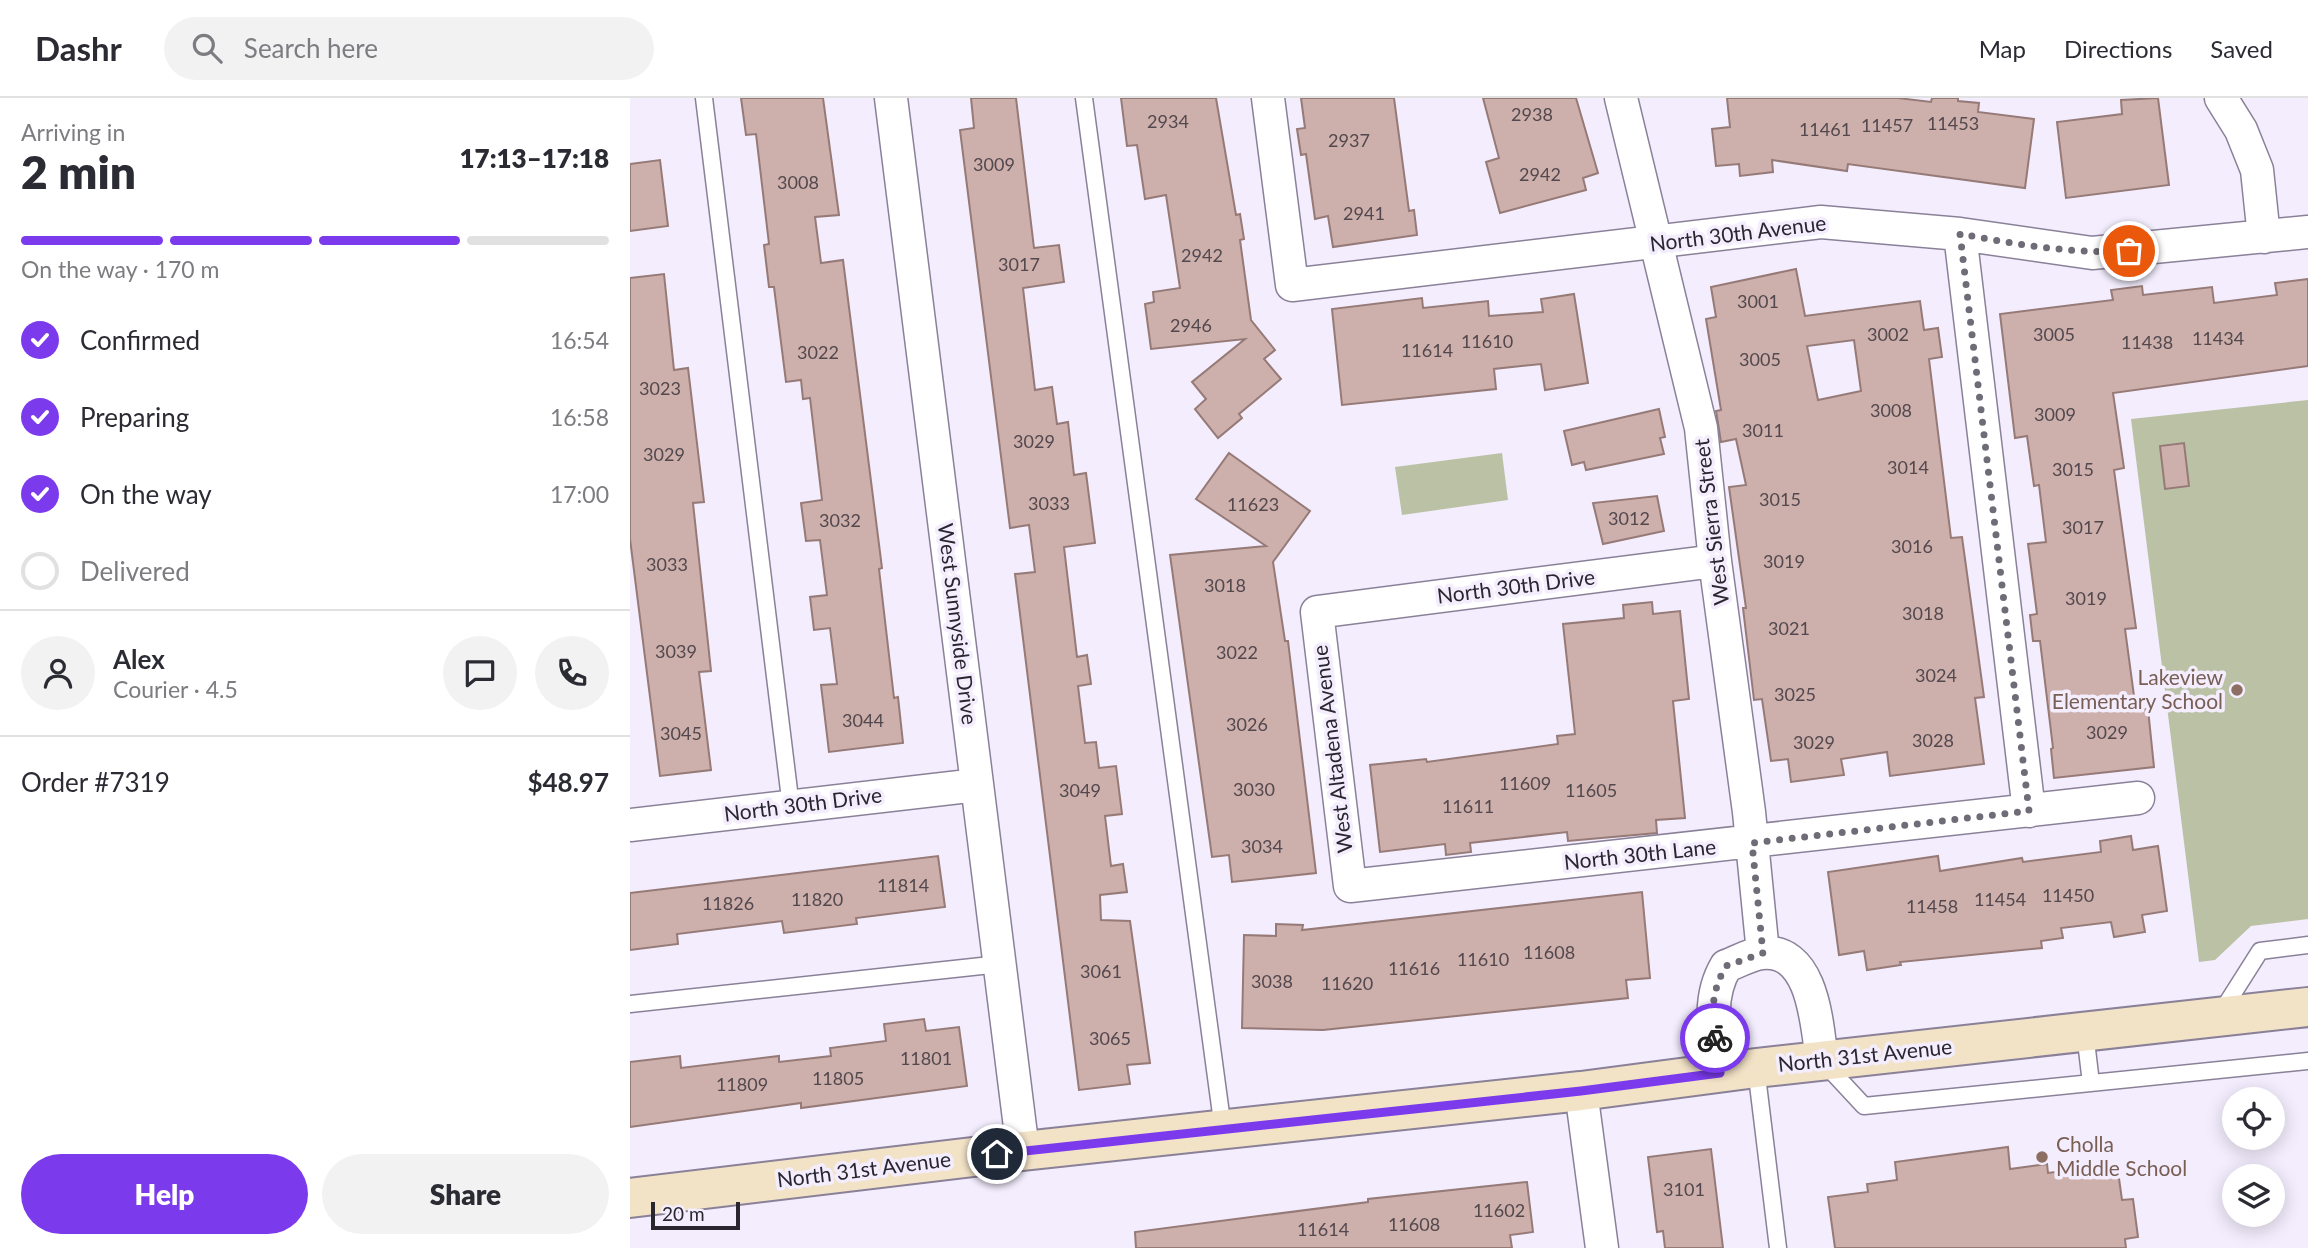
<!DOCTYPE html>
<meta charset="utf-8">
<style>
:root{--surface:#fff;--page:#f2f2f3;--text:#2b2b33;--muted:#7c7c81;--line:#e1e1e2;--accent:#7c3aed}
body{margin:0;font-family:Lato,sans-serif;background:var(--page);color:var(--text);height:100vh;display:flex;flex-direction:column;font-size:26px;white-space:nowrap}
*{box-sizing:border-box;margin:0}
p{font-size:23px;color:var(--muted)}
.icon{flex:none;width:38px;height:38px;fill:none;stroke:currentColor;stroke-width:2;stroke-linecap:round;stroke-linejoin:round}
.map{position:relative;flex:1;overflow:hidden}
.side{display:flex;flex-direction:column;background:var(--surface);width:630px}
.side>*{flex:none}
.controls{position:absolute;left:1592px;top:989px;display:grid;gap:14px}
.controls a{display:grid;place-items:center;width:63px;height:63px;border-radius:50%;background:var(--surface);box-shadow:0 4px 18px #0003;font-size:35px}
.scale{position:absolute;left:21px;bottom:18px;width:89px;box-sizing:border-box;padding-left:7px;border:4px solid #29262f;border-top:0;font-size:19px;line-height:24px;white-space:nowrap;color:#29262f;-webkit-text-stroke:5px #f3edfd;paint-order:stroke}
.pin{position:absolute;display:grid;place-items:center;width:60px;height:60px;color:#fff;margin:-30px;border:4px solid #fff;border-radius:50%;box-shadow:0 2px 7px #0007}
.courier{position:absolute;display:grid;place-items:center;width:70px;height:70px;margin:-35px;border:5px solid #7c3aed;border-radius:50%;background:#fff;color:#222;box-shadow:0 2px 9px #0007}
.overview em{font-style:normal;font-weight:800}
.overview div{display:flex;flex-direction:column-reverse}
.overview{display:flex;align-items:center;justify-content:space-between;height:119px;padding:0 21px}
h1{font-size:46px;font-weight:800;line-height:52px}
.bar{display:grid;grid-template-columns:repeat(4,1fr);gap:10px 7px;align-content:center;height:84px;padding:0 21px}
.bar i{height:9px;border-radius:5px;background:var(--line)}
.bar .current{background:var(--accent)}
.bar p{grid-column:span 4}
.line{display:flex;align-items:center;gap:18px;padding:0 21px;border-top:2px solid var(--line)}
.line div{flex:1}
.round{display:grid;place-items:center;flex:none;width:74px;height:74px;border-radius:37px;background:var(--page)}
ol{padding:0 21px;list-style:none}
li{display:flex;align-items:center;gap:21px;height:77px}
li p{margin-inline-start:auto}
li .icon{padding:7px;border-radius:50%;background:var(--accent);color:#fff;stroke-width:4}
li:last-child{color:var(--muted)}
li i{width:38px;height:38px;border:4px solid var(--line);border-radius:50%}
.action{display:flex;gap:14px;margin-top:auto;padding:14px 21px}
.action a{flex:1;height:80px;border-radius:42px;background:var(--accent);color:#fff;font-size:28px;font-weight:800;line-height:80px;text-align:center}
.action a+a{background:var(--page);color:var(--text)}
header{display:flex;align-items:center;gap:42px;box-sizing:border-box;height:98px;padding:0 35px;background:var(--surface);border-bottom:2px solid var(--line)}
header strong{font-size:33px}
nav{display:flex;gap:38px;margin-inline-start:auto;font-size:24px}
.search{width:490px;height:63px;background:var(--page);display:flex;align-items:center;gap:18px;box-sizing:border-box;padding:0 24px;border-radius:38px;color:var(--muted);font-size:26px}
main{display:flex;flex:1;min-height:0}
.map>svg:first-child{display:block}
.green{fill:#bbc1a5}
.building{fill:#cdafab;stroke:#967a77;stroke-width:2;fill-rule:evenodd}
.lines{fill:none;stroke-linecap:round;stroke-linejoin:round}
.lane-casing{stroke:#8a8198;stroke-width:19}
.street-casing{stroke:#8a8198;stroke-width:35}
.secondary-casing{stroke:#8a8198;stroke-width:42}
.lane{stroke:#fff;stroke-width:16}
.street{stroke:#fff;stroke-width:32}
.secondary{stroke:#f2e2c6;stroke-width:38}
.done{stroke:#706c77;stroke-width:7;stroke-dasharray:0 12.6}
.route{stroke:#7c3aed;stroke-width:9}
.education-dot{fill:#8d6e63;stroke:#f3edfd;stroke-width:2.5}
.labels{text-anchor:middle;stroke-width:7;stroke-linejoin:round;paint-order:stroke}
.number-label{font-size:18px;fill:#52484e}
.street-label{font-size:21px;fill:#29262f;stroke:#f3edfd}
.education-label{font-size:21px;fill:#785e54;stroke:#f3edfd;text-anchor:end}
</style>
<header>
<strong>Dashr</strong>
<div class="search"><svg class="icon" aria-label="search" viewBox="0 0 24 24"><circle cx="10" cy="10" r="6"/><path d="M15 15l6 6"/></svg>Search here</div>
<nav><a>Map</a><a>Directions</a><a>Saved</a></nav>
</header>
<main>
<section class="side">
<div class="overview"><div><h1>2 min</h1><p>Arriving in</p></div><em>17:13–17:18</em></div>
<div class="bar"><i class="current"></i><i class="current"></i><i class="current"></i><i></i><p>On the way · 170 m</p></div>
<ol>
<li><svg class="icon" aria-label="check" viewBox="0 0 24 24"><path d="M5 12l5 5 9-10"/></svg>Confirmed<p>16:54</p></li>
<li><svg class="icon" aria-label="check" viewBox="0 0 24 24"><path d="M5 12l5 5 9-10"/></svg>Preparing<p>16:58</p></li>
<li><svg class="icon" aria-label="check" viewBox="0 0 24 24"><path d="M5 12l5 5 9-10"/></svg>On the way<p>17:00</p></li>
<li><i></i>Delivered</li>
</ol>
<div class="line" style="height:126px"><a class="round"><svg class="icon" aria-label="person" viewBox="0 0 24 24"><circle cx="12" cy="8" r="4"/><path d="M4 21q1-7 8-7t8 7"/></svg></a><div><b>Alex</b><p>Courier · 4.5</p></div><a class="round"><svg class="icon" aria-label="chat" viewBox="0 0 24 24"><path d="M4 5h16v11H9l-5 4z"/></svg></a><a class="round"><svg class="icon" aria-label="phone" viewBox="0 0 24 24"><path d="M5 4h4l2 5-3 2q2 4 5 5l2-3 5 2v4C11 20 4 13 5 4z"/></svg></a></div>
<div class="line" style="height:91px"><div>Order #7319</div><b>$48.97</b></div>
<div class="action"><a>Help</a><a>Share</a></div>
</section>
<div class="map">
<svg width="1678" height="1150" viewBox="0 0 1678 1150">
<rect width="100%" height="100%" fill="#f3edfd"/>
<!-- green -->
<path class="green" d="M 1678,302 L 1678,821 L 1621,828 L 1585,862 L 1569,864 L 1501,321 Z
M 872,355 L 878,402 L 772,417 L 765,369 Z"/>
<!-- building -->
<path class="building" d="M 111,0 L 193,0 L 209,117 L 185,119 L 191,165 L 213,162 L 252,470 L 249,471 L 264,600 L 268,599 L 273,645 L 199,654 L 191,587 L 207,586 L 200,530 L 184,532 L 180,499 L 197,497 L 190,442 L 176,443 L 171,405 L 192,402 L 180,300 L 173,301 L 171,282 L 156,284 L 144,189 L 139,189 L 134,147 L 139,146 L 126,36 L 116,37 Z
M 341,0 L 386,0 L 404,150 L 429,147 L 434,184 L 393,190 L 405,292 L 422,289 L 427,326 L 438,324 L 444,377 L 456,375 L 465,445 L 434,449 L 447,559 L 457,557 L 461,586 L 448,588 L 455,645 L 466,644 L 469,670 L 486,668 L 492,716 L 475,718 L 481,768 L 493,766 L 497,794 L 470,797 L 471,822 L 500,823 L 520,965 L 497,967 L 500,986 L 449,992 L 385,476 L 405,474 L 399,427 L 380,430 L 330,32 L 344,30 Z
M 491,0 L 586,0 L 606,117 L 610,116 L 614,141 L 610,142 L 621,222 L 645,252 L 634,261 L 651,281 L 609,316 L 612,320 L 588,340 L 565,311 L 576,301 L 562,284 L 615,241 L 521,251 L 515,206 L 524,204 L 523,194 L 550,190 L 536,97 L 515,101 L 507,47 L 497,48 Z
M 671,0 L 764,0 L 779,113 L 784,112 L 787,137 L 703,149 L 698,118 L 685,121 L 676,56 L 671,57 L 667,31 L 675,30 Z
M 853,0 L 946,0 L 968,75 L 953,80 L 956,92 L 870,115 L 856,64 L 869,60 Z
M 1097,0 L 1268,0 L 1301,4 L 1302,0 L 1328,0 L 1328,3 L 1349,5 L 1348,14 L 1404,21 L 1395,90 L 1218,66 L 1217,73 L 1142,62 L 1143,74 L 1110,78 L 1109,66 L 1086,68 L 1082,31 L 1100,29 Z
M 1528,0 L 1539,87 L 1436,100 L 1427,24 L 1492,16 L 1491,2 Z
M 30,62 L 38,128 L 0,133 L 0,66 Z
M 1166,171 L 1175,218 L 1290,203 L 1294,232 L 1308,230 L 1312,259 L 1299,261 L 1321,440 L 1332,439 L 1350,570 L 1354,599 L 1345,600 L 1354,666 L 1260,678 L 1257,654 L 1211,661 L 1214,677 L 1161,684 L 1158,661 L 1141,663 L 1132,601 L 1124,602 L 1113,510 L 1116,510 L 1099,389 L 1116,387 L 1106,341 L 1091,344 L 1086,313 L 1091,312 L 1076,221 L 1086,219 L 1081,189 ZM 1224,242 L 1231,293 L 1188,302 L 1177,248 Z
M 34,176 L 44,272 L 58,270 L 74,404 L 63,405 L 81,573 L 69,574 L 81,672 L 30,678 L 0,441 L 0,180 Z
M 1678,181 L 1678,268 L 1483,295 L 1494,370 L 1484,372 L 1506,530 L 1495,531 L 1506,613 L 1518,611 L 1524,669 L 1424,680 L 1421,651 L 1423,650 L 1410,543 L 1403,543 L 1400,517 L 1407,516 L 1398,446 L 1416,444 L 1409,387 L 1404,388 L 1397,338 L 1385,340 L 1370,216 L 1483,202 L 1481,192 L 1512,188 L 1513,197 L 1582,189 L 1584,205 L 1647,197 L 1645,185 Z
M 944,196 L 958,285 L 915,292 L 911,266 L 864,271 L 866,291 L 712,307 L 702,211 L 792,200 L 793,210 L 858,203 L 859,218 L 913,214 L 911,201 Z
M 1029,311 L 1035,339 L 1030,340 L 1034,356 L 956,372 L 954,364 L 942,367 L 934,333 Z
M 1554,345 L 1559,388 L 1535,391 L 1530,348 Z
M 599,355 L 680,413 L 643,464 L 655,543 L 658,543 L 686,775 L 602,784 L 599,757 L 582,759 L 540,457 L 636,448 L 566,401 Z
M 1027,398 L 1034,433 L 973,446 L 963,405 Z
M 1022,504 L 1023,516 L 1050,513 L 1059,601 L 1043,603 L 1055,720 L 1026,722 L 1027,735 L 938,743 L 937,734 L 840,745 L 841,754 L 816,757 L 815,746 L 750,754 L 740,667 L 796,661 L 797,664 L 928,646 L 927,638 L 945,636 L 933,526 L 994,520 L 993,507 Z
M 1501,738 L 1503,752 L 1528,748 L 1537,813 L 1512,817 L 1515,834 L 1484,839 L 1481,824 L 1431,830 L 1433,840 L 1411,843 L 1412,850 L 1270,864 L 1271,867 L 1237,872 L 1234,853 L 1209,857 L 1198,774 L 1308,758 L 1310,773 L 1392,760 L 1393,764 L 1471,754 L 1470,743 Z
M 308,758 L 315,809 L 226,820 L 227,826 L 154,835 L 152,823 L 47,836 L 48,846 L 0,852 L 0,795 Z
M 1012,794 L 1020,880 L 996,882 L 998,900 L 693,932 L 612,930 L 614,837 L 646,838 L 646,826 L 673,827 L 672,832 Z
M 294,921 L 296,933 L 329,929 L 337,988 L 171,1010 L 171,1005 L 0,1029 L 0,964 L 50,958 L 51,970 L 149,958 L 149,964 L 201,958 L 200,950 L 256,943 L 254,926 Z
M 1378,1049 L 1380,1071 L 1417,1066 L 1418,1075 L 1487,1066 L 1492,1102 L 1503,1101 L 1508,1139 L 1495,1141 L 1496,1150 L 1205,1150 L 1198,1099 L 1238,1094 L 1237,1086 L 1267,1082 L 1265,1064 Z
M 1081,1051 L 1093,1150 L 1035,1150 L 1033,1133 L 1027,1134 L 1018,1059 Z
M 897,1084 L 903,1134 L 880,1137 L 882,1150 L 506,1150 L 505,1134 L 738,1104 L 738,1101 Z"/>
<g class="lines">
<defs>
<path id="lane" d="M 74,0 L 161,709
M 454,0 L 593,1031
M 0,906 L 370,866
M 1590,916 L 1630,853 L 1678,847
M 1455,935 L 1461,985
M 1194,965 L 1234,1008 L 1678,963
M 1126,970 L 1148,1150"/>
<path id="street" d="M 261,0 L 393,1053
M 638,0 L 662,187 L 1191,124 L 1330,136 L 1462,155 L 1678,134
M 991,0 L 1071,330 L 1085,463 L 1119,714 L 1133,855
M 1591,0 L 1611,32 L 1627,72 L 1634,139
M 1330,136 L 1399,713
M 1085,463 L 687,514 L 720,788 L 1508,700
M 0,727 L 347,687
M 1091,975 C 1085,937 1076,902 1096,868 C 1107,864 1121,856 1132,855 C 1184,850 1187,928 1192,963
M 951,993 L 972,1150"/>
<path id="secondary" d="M 0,1100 L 393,1053 L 951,993 L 1126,970 L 1678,909"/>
</defs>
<!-- lane casing -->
<use href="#lane" class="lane-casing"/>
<!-- street casing -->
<use href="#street" class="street-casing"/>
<!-- secondary casing -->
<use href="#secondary" class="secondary-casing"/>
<!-- lane -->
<use href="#lane" class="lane"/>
<!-- street -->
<use href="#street" class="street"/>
<!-- secondary -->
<use href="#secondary" class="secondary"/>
</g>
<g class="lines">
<!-- done -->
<path class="done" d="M 1085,940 C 1081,913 1082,892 1096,868 L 1133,855 L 1122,745 L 1399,713 L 1330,136 C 1386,146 1441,156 1499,153"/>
<!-- route -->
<path class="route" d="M 367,1056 L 951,993 L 1090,975 L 1085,940"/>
</g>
<!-- markers -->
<g class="education-dot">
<circle cx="1607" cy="592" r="7"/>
<circle cx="1412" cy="1059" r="7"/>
</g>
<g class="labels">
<!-- number labels -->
<g class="number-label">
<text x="902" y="23">2938</text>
<text x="538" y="30">2934</text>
<text x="1323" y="32">11453</text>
<text x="1257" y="34">11457</text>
<text x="1195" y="38">11461</text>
<text x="719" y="49">2937</text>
<text x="364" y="73">3009</text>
<text x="910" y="83">2942</text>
<text x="168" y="91">3008</text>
<text x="734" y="122">2941</text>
<text x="572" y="164">2942</text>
<text x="389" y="173">3017</text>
<text x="1128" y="210">3001</text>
<text x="561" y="234">2946</text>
<text x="1258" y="243">3002</text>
<text x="1424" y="243">3005</text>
<text x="1588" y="247">11434</text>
<text x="857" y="250">11610</text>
<text x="1517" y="251">11438</text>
<text x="797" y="259">11614</text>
<text x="188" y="261">3022</text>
<text x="1130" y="268">3005</text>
<text x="30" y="297">3023</text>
<text x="1261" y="319">3008</text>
<text x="1425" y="323">3009</text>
<text x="1133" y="339">3011</text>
<text x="404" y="350">3029</text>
<text x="34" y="363">3029</text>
<text x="1278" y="376">3014</text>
<text x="1443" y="378">3015</text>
<text x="1150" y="408">3015</text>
<text x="419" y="412">3033</text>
<text x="623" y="413">11623</text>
<text x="999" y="427">3012</text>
<text x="210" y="429">3032</text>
<text x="1453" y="436">3017</text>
<text x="1282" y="455">3016</text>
<text x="1154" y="470">3019</text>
<text x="37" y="473">3033</text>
<text x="595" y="494">3018</text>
<text x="1456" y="507">3019</text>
<text x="1293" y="522">3018</text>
<text x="1159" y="537">3021</text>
<text x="46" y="560">3039</text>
<text x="607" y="561">3022</text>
<text x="1306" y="584">3024</text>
<text x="1165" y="603">3025</text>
<text x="233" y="629">3044</text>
<text x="617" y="633">3026</text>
<text x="1477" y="641">3029</text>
<text x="51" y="642">3045</text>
<text x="1303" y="649">3028</text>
<text x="1184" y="651">3029</text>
<text x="895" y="692">11609</text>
<text x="624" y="698">3030</text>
<text x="450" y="699">3049</text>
<text x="961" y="699">11605</text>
<text x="838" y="715">11611</text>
<text x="632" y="755">3034</text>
<text x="273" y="794">11814</text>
<text x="1438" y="804">11450</text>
<text x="187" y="808">11820</text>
<text x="1370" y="808">11454</text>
<text x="98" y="812">11826</text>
<text x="1302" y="815">11458</text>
<text x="919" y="861">11608</text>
<text x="853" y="868">11610</text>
<text x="784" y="877">11616</text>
<text x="471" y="880">3061</text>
<text x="642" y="890">3038</text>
<text x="717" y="892">11620</text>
<text x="480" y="947">3065</text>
<text x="296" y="967">11801</text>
<text x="208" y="987">11805</text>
<text x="112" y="993">11809</text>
<text x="1054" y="1098">3101</text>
<text x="869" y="1119">11602</text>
<text x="784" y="1133">11608</text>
<text x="693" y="1138">11614</text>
</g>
<!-- street labels -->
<g class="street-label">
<text transform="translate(1108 136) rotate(-7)" y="7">North 30th Avenue</text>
<text transform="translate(1082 424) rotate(-97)" y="7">West Sierra Street</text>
<text transform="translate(886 489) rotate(-7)" y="7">North 30th Drive</text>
<text transform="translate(327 526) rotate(83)" y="7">West Sunnyside Drive</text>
<text transform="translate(703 651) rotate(-97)" y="7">West Altadena Avenue</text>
<text transform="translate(173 707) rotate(-7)" y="7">North 30th Drive</text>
<text transform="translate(1010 757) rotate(-6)" y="7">North 30th Lane</text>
<text transform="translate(1235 958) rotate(-6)" y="7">North 31st Avenue</text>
<text transform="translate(234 1072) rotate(-7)" y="7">North 31st Avenue</text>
</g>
<!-- education labels -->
<g class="education-label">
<text x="1593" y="587">Lakeview<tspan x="1593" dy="24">Elementary School</tspan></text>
<text x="1426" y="1054" text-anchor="start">Cholla<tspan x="1426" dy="24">Middle School</tspan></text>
</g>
</g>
</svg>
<div class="controls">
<a><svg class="icon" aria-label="locate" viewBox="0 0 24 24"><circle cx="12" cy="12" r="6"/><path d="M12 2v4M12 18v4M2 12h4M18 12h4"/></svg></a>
<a><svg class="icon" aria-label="layers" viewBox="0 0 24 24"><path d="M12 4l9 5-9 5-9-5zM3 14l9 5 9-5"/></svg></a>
</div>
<div class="scale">20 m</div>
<div class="pin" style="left:1499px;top:153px;background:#ea580c"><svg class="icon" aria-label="bag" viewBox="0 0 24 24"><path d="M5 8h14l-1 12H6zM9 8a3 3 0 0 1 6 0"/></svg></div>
<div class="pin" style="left:367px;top:1056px;background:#1f2937"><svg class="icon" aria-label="home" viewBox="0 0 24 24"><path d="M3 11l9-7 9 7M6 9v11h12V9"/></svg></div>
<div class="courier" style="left:1085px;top:940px"><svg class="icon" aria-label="bike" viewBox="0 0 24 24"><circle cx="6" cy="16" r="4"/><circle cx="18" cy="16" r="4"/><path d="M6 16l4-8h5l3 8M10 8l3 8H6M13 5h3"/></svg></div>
</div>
</main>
